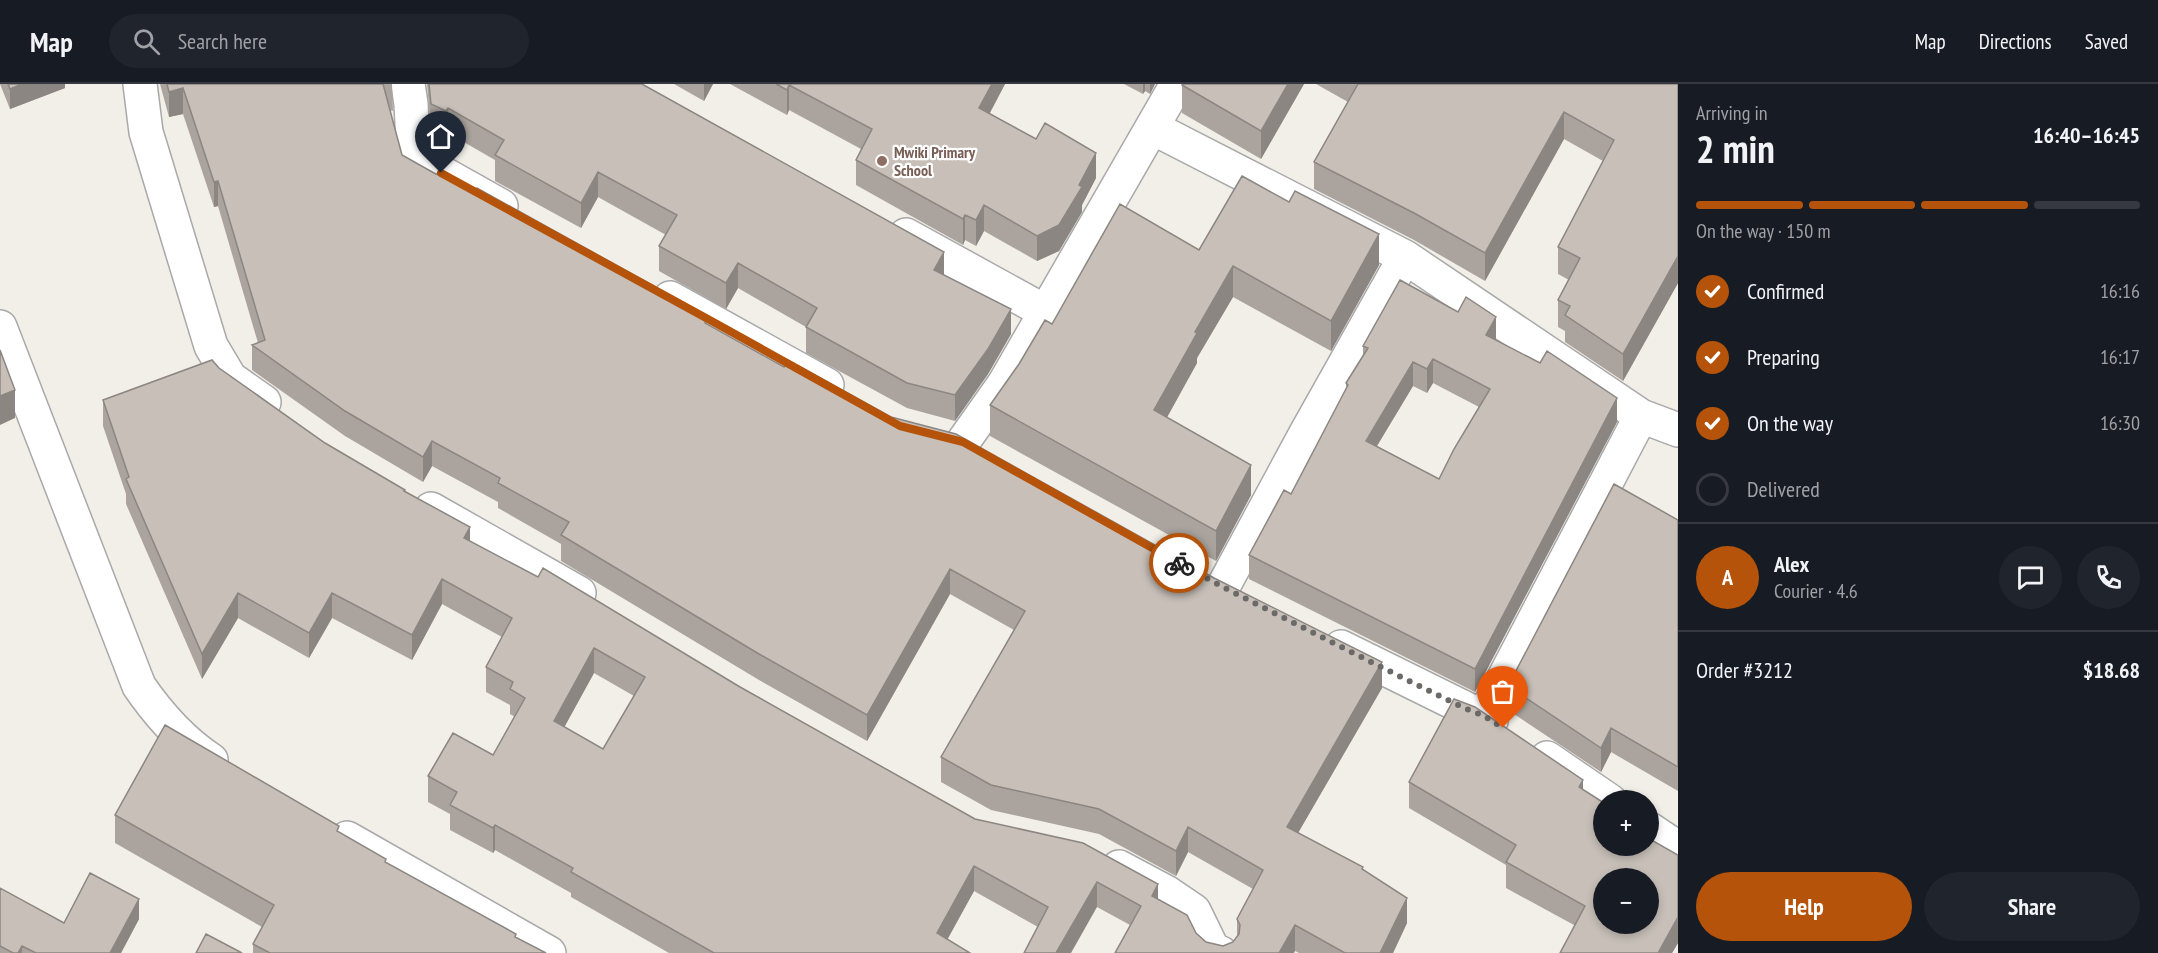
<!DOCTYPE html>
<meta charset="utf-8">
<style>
:root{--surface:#171b24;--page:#20242c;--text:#f1f3f6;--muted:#9ea1a6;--line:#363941;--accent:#b45309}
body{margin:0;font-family:"PT Sans Narrow",sans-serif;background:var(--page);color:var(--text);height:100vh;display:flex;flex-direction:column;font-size:22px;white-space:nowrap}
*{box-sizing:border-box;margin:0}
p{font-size:20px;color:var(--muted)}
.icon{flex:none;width:33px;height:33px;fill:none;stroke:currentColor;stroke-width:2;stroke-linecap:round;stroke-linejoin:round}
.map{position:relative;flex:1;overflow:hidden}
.panel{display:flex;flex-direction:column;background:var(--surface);width:480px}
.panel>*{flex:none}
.buttons{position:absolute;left:1593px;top:706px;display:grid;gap:12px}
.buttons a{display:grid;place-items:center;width:66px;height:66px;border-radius:50%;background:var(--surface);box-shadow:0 3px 9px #0003;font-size:30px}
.pin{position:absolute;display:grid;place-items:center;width:51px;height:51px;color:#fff;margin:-62px -26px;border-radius:50% 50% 50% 0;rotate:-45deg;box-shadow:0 0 6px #0007}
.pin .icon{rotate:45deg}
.courier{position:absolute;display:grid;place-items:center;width:60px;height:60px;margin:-30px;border:4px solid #b45309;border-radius:50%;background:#fff;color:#222;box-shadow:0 2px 8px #0007}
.headline em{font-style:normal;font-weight:600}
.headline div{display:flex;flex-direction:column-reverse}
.headline{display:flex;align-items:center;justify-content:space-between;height:102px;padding:0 18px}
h1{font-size:39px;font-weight:600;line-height:45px}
.bar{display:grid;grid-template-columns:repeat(4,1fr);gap:9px 6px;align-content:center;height:72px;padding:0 18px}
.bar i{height:8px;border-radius:4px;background:var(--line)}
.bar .on{background:var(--accent)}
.bar p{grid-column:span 4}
.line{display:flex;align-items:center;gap:15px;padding:0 18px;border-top:2px solid var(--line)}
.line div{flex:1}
.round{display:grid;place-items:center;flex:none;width:63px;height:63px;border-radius:32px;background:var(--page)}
ol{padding:0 18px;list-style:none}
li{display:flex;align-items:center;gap:18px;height:66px}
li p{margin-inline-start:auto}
li .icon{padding:6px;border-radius:50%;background:var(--accent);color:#fff;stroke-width:4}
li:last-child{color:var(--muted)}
li i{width:33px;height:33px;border:3px solid var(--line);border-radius:50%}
.action{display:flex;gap:12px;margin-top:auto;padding:12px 18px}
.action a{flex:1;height:69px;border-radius:36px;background:var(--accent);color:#fff;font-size:24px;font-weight:600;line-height:69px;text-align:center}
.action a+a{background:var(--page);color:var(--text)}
header{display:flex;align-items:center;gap:36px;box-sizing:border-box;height:84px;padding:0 30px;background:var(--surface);border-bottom:2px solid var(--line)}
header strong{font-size:28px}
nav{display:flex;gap:33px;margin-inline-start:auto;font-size:21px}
.search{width:420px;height:54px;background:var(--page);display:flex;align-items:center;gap:15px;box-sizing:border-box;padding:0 21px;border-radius:33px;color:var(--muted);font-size:22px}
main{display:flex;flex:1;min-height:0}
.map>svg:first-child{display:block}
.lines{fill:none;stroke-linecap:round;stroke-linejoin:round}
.minor-casing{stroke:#a9a9a9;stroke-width:36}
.minor{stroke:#fff;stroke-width:33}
.wall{fill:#aba49e;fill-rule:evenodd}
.shaded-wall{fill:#8b8681}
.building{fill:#c7bfb8;stroke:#8b8681;stroke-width:1.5;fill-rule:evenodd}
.done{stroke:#6b6a68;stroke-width:6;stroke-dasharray:0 10.8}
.route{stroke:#b45309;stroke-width:8}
.education-dot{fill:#8d6e63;stroke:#fff;stroke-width:2}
.labels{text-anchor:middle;stroke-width:4.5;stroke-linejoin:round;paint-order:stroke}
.education-label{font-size:16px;font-weight:bold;fill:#785e54;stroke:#fff;text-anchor:start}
</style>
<header>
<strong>Map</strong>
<div class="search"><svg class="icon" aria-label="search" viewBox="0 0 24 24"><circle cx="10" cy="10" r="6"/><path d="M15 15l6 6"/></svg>Search here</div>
<nav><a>Map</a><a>Directions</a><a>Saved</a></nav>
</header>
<main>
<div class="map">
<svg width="1678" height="869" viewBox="0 0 1678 869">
<rect width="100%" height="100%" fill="#f2efe9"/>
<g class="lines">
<defs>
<path id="minor" d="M 140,0 L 146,48 L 211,262 L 230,294 L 264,318
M 408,0 L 411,20 L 413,59 L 428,81 L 501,122
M 1153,44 L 1405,173 L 1641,332 L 1678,346
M 906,151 L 1044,227
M 670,214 L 827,301
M 0,243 L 139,602 C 159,631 182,657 211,676
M 963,358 L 1004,300 L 1177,0
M 431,425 L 579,509
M 1223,503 L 1306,349 L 1405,173
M 1341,563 L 1491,637
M 1484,632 L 1641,332
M 1547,674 L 1610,717
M 1648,744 L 1678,764
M 347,754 L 549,869
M 1119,783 L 1166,808 L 1194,827 L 1213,866 L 1221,869"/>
</defs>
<!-- minor casing -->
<use href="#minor" class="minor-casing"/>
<!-- minor -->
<use href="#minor" class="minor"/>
</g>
<!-- wall -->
<path class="wall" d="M 0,0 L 65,0 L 65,4 L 10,25 Z
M 160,0 L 392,0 L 393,27 L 390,26 L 402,71 L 784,283 L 1382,604 L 1298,749 L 1363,785 L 1407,839 L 1393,869 L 1299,869 L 1295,867 L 1115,869 L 1130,841 L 1097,823 L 1038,843 L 974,807 L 947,855 L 970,869 L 669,869 L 571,813 L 571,809 L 495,766 L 493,769 L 450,746 L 450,730 L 428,718 L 428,692 L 493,671 L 515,633 L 510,630 L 510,621 L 486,608 L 486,583 L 502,553 L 442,520 L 412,576 L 332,534 L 309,574 L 238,534 L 202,595 L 126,420 L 126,410 L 103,342 L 103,316 L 219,284 L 325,359 L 405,408 L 470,457 L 740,603 L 975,735 L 1158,815 L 1206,858 L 1223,862 L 1233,858 L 1237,852 L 1237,835 L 1253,805 L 1188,768 L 1176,792 L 1099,750 L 991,726 L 941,698 L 941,673 L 1014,546 L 950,510 L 867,657 L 759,596 L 561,477 L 561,460 L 498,424 L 498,418 L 432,382 L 423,398 L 345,352 L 252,286 L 252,261 L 258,259 L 218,122 L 214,123 L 183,30 L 169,33 ZM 594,589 L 634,612 L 603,665 L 564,643 Z
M 427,0 L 642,0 L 944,191 L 1011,250 L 988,290 L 955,337 L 907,324 L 806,269 L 806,243 L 738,204 L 726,225 L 659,187 L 659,162 L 666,151 L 598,113 L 581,144 L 495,97 L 495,76 L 448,49 L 446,52 L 431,45 Z
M 674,0 L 713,0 L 704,17 Z
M 730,0 L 1005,0 L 990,29 L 1096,94 L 1082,121 L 1082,128 L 1059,167 L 1037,177 L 984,147 L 976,162 L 965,156 L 963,161 L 856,101 L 856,76 L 861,65 L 789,26 L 787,31 Z
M 1124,0 L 1155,0 L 1150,10 L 1145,7 L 1143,10 Z
M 1183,0 L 1304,0 L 1261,75 L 1182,29 L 1182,1 Z
M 1316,0 L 1678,0 L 1678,199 L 1623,297 L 1565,258 L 1565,247 L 1558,243 L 1558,216 L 1569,196 L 1558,190 L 1558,163 L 1603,77 L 1564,55 L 1485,197 L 1414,156 L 1314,105 L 1314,78 L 1348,18 Z
M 1199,166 L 1379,181 L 1331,267 L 1233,213 L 1197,274 L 1197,279 L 1167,333 L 1251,411 L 1216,477 L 990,352 L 990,321 L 1052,240 Z
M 1496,256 L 1617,338 L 1475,608 L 1249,495 L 1249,471 L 1291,410 L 1346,305 L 1346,299 L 1363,271 L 1363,262 ZM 1433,299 L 1479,323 L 1439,395 L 1377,362 L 1413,302 L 1427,309 Z
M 1678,436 L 1678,707 L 1611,668 L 1601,688 L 1508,626 L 1508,602 Z
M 1409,698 L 1583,706 L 1604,762 L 1678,771 L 1678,859 L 1672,869 L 1574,841 L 1506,804 L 1506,781 L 1409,724 Z
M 115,731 L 339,749 L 386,779 L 516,853 L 546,869 L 253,869 L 253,860 L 262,843 L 115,759 Z
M 0,804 L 64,839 L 139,835 L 121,869 L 0,869 Z"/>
<!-- shaded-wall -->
<path class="shaded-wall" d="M 22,0 L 65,0 L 65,4 L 10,25 L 10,5 Z
M 704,0 L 713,0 L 704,17 Z
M 992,0 L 1005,0 L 979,49 L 979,24 Z
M 1143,0 L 1145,0 L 1145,7 L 1143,10 Z
M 1150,0 L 1155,0 L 1150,10 Z
M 1288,0 L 1304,0 L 1261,75 L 1261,47 Z
M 789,1 L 789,26 L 787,31 L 787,6 Z
M 183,4 L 183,30 L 169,33 L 169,8 Z
M 448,24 L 448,49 L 446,52 L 446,27 Z
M 1564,28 L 1564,55 L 1485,197 L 1485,169 Z
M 1096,69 L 1096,94 L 1082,121 L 1082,128 L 1059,167 L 1037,177 L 1037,152 L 1079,101 Z
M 598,88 L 598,113 L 581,144 L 581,119 Z
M 218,97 L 218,122 L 214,123 L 214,98 Z
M 984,121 L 984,147 L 976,162 L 976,136 Z
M 965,131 L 965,156 L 963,161 L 963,135 Z
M 1379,150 L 1379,181 L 1331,267 L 1331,237 Z
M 944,168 L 944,193 L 934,186 Z
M 1678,172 L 1678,199 L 1623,297 L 1623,270 Z
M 738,179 L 738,204 L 726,225 L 726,199 Z
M 1233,182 L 1233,213 L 1197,274 L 1197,279 L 1154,357 L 1154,326 L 1195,248 Z
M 1011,225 L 1011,250 L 988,290 L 955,337 L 955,311 Z
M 1496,233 L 1496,257 L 1486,251 Z
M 1433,275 L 1433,299 L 1427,309 L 1427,285 Z
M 1413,278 L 1413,302 L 1366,380 L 1366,357 Z
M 15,306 L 15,334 L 0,341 L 0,312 Z
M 1617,314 L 1617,338 L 1475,608 L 1475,585 Z
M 432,357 L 432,382 L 423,398 L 423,373 Z
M 1251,381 L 1251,411 L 1216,477 L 1216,447 Z
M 470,443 L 470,468 L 464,454 Z
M 950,485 L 950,510 L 867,657 L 867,631 Z
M 442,495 L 442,520 L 412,576 L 412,551 Z
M 238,509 L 238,534 L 202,595 L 202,570 Z
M 332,509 L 332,534 L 309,574 L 309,549 Z
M 594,564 L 594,589 L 554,662 L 554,637 Z
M 1382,578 L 1382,604 L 1287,768 L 1287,743 Z
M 1611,644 L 1611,668 L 1601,688 L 1601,664 Z
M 1583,696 L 1583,722 L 1579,703 Z
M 495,741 L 495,766 L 493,769 L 493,744 Z
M 1188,743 L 1188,768 L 1176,792 L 1176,767 Z
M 974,782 L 974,807 L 940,869 L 937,849 Z
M 1097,798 L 1097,823 L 1071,869 L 1056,869 Z
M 1158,800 L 1158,825 L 1152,812 Z
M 1407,814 L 1407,839 L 1393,869 L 1380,869 Z
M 139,815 L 139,835 L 121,869 L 110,869 Z
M 1678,833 L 1678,859 L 1672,869 L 1658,869 Z
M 1295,841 L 1295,867 L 1294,869 L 1279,869 Z
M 22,862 L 22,869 L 18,869 Z"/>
<!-- building -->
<path class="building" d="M 8,0 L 22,0 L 10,5 Z
M 167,0 L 383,0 L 402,71 L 434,89 L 476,106 L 477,104 L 708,232 L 705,239 L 784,283 L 788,276 L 891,333 L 956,350 L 1214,494 L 1382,578 L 1287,743 L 1363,783 L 1362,785 L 1407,814 L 1380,869 L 1345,869 L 1295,841 L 1279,869 L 1115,869 L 1141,822 L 1097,798 L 1056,869 L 1024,869 L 1048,823 L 974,782 L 937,849 L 970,869 L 714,869 L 571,788 L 573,784 L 495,741 L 493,744 L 450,721 L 457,708 L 428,692 L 453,649 L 493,671 L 525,614 L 510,605 L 513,598 L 486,583 L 512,534 L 442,495 L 412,551 L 332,509 L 309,549 L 238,509 L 202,570 L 126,395 L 129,393 L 103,316 L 212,276 L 219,284 L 325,359 L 405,406 L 404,407 L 470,443 L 464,454 L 538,493 L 543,484 L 740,603 L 975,735 L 1083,759 L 1158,800 L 1152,812 L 1187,831 L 1196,849 L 1206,858 L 1223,862 L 1233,858 L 1239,850 L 1240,841 L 1237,835 L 1263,786 L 1188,743 L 1176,767 L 1099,725 L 991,701 L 941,673 L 1025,527 L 950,485 L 867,631 L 759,570 L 561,451 L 569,438 L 498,399 L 500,394 L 432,357 L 423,373 L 345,327 L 252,261 L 265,256 L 218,97 L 214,98 L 183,4 L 169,8 ZM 594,564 L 645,593 L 603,665 L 554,637 Z
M 429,0 L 642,0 L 944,168 L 934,186 L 1011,225 L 988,265 L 955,311 L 907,299 L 806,243 L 817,224 L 738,179 L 726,199 L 659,162 L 677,131 L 598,88 L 581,119 L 495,71 L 504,56 L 448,24 L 446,27 L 431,20 Z
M 776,0 L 992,0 L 979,24 L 1036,55 L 1045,39 L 1096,69 L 1079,101 L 1082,103 L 1059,141 L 1037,152 L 984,121 L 976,136 L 965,131 L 963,135 L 856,76 L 872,45 L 789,1 L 787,6 Z
M 1183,0 L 1288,0 L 1261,47 L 1182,1 Z
M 1358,0 L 1678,0 L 1678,172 L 1623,270 L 1565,231 L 1570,222 L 1558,216 L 1580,174 L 1558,163 L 1614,56 L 1564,28 L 1485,169 L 1414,129 L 1314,78 Z
M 1242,92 L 1289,118 L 1295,107 L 1379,150 L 1331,237 L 1233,182 L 1195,248 L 1197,249 L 1154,326 L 1251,381 L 1216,447 L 990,321 L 1019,280 L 1045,236 L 1052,240 L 1120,120 L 1199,166 Z
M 1400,196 L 1458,228 L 1466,213 L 1496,233 L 1486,251 L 1540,279 L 1547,267 L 1617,314 L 1475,585 L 1249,471 L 1284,406 L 1291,410 L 1348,301 L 1346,299 L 1368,264 L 1363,262 ZM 1433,275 L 1490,305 L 1454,365 L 1439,395 L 1366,357 L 1413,278 L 1427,285 Z
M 0,266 L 15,306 L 0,312 Z
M 1614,400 L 1678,436 L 1678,683 L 1611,644 L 1601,664 L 1508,602 Z
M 1454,615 L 1475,623 L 1583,696 L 1579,703 L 1604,719 L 1604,762 L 1648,762 L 1648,754 L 1678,771 L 1678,833 L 1658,869 L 1560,869 L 1585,822 L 1506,778 L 1516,761 L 1409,698 ZM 1604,795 L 1648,795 L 1648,840 L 1604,840 Z
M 165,641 L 339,742 L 337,747 L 386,775 L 385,778 L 516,850 L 515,853 L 546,869 L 270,869 L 253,860 L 274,821 L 115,731 Z
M 90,789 L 139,815 L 110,869 L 36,869 L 22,862 L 18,869 L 13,869 L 0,862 L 0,804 L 64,839 Z
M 206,850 L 242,869 L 196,869 Z"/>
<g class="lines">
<!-- done -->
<path class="done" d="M 1179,479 L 1223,503 L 1383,584 L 1464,624 L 1484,632 L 1503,644"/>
<!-- route -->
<path class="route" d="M 441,89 L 717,240 L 900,342 L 963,358 L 1179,479"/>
</g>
<!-- markers -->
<circle class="education-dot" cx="882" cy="77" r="6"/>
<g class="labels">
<!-- education labels -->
<g class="education-label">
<text x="894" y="74">Mwiki Primary<tspan x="894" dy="18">School</tspan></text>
</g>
</g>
</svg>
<div class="buttons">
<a>+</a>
<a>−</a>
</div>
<div class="pin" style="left:1503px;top:644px;background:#ea580c"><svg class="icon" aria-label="bag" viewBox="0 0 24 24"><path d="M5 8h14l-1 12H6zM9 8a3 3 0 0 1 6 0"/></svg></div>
<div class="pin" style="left:441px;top:89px;background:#1f2937"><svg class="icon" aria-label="home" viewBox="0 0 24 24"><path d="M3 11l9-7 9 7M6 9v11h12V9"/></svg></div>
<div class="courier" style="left:1179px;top:479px"><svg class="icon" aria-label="bike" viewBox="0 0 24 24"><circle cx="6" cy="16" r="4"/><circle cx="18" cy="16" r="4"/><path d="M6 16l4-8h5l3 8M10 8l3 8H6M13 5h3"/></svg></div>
</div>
<section class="panel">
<div class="headline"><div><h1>2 min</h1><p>Arriving in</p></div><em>16:40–16:45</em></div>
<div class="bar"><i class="on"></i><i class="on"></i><i class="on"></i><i></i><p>On the way · 150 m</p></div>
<ol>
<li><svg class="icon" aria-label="check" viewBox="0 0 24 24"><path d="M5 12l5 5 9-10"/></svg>Confirmed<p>16:16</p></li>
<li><svg class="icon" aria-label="check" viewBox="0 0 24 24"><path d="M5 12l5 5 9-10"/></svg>Preparing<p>16:17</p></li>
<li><svg class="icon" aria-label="check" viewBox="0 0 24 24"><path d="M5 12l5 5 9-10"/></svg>On the way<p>16:30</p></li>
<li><i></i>Delivered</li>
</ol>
<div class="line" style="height:108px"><b class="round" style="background:var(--accent);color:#fff">A</b><div><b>Alex</b><p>Courier · 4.6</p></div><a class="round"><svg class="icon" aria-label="chat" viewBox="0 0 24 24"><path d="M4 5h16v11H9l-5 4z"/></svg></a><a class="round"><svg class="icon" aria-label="phone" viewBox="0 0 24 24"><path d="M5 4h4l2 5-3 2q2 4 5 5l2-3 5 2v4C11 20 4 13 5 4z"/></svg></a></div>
<div class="line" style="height:78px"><div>Order #3212</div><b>$18.68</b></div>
<div class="action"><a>Help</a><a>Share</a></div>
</section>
</main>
